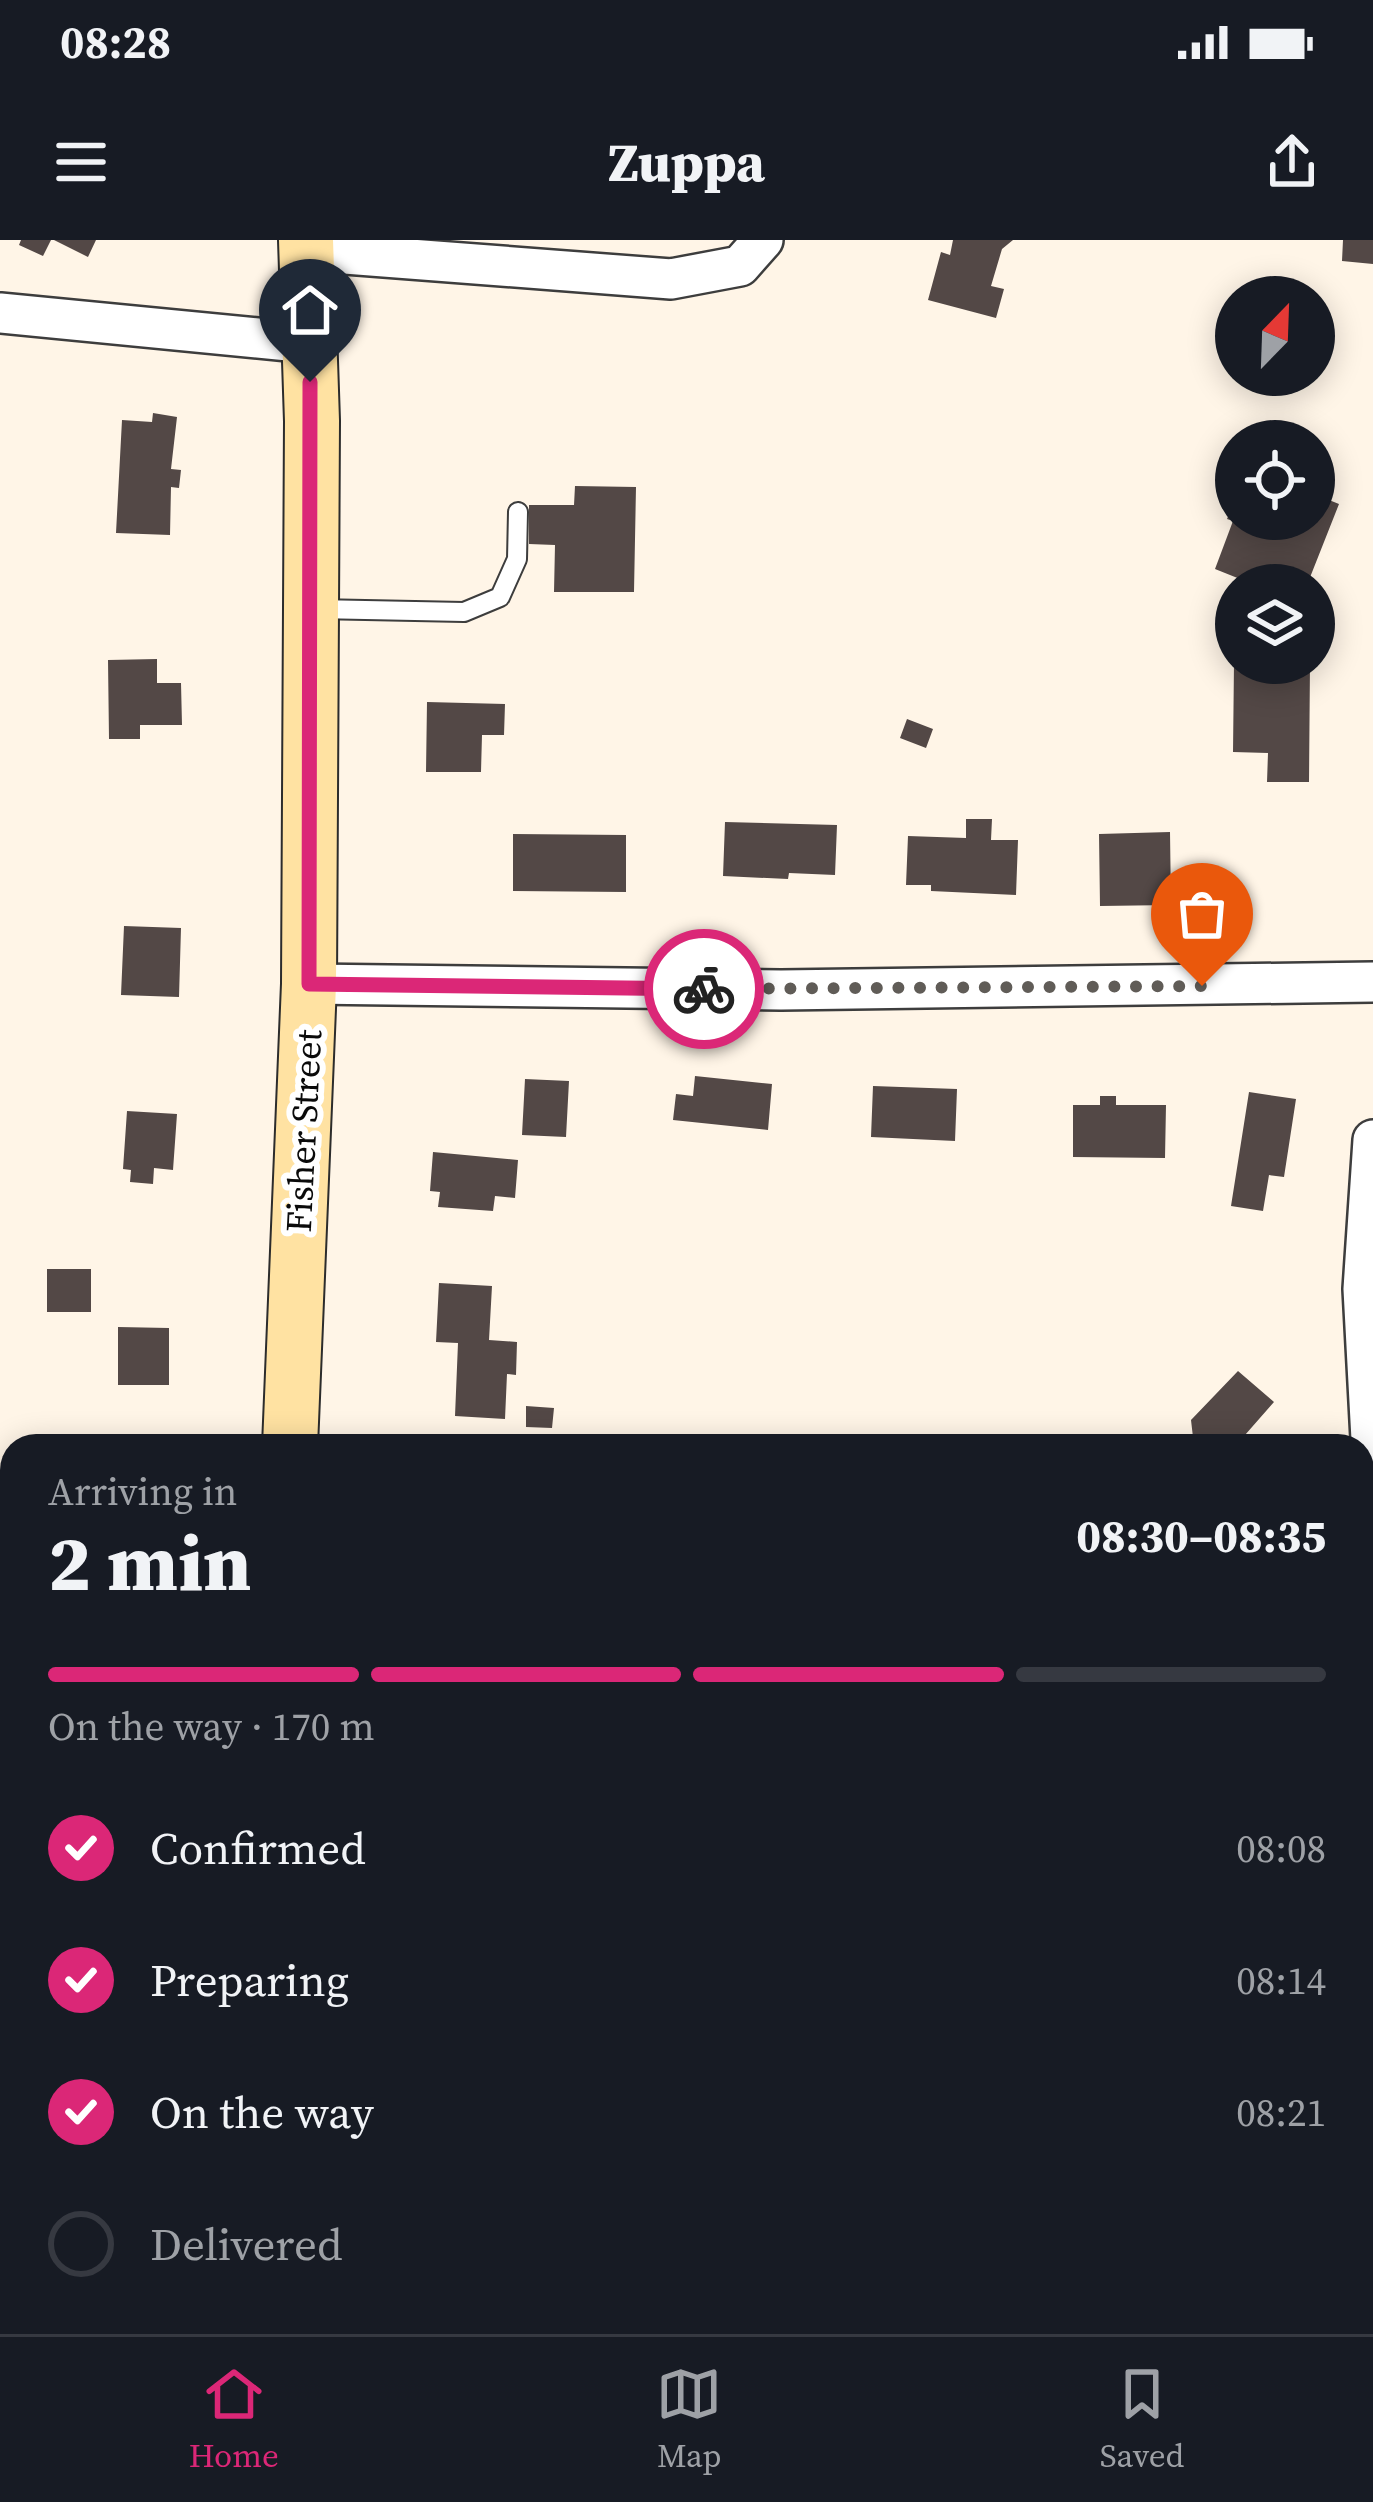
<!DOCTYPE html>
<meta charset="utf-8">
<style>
:root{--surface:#171b24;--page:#242831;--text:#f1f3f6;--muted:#9ea1a6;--line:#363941;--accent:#db2777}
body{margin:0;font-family:"Source Serif 4",serif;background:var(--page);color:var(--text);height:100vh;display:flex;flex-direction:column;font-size:45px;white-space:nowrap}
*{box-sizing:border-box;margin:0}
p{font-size:39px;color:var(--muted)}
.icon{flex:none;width:66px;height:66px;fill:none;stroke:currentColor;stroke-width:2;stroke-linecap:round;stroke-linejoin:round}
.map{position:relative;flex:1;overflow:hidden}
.drawer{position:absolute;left:0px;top:1194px;width:1374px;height:900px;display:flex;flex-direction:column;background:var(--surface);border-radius:36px 36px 0 0;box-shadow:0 6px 30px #0003}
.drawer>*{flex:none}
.needle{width:78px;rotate:23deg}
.fabs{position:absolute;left:1215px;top:36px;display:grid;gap:24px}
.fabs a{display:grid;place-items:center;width:120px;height:120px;border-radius:50%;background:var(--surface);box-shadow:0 6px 30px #0003;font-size:60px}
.pin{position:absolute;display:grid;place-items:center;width:102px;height:102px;color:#fff;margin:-123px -51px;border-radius:50% 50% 50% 0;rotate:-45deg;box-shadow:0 0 12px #0007}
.pin .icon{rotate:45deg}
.courier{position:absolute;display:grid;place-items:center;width:120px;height:120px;margin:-60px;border:9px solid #db2777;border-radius:50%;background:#fff;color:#222;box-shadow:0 3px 15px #0007}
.summary em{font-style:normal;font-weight:800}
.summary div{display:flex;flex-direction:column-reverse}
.summary{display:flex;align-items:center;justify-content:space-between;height:204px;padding:0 48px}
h1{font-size:78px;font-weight:800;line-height:90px}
.bar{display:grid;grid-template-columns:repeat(4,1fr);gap:18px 12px;align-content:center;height:144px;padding:0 48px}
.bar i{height:15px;border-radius:9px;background:var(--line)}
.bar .on{background:var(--accent)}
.bar p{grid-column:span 4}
ol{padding:0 48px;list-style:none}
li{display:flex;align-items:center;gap:36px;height:132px}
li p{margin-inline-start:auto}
li .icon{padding:12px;border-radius:50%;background:var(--accent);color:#fff;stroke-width:4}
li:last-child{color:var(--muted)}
li i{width:66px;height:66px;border:6px solid var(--line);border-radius:50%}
.status{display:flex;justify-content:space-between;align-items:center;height:84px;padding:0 60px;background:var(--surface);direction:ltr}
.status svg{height:33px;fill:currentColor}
header{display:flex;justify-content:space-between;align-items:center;height:156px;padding:0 48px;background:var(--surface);font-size:54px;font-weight:800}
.dock{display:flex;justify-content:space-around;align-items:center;height:168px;border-top:3px solid var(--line);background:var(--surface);font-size:33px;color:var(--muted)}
.dock a{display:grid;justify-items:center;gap:6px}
.dock .on{color:var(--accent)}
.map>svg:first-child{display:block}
.building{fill:#534846}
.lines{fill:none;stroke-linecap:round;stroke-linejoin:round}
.lane-casing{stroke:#3d3d3d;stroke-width:22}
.street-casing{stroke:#3d3d3d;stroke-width:44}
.secondary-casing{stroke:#2c2c2c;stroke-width:58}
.lane{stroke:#fff;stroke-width:18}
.street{stroke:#fff;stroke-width:39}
.secondary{stroke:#ffe2a2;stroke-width:54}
.done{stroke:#605c57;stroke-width:12;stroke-dasharray:0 21.6}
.route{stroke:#db2777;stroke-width:15}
.labels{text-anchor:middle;stroke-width:12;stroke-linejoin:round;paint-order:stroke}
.street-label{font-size:36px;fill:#0a0a0a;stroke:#fff}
</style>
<div class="status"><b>08:28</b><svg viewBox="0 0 49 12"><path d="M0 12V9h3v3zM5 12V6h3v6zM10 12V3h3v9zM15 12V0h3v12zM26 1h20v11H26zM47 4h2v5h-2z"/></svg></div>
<header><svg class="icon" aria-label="menu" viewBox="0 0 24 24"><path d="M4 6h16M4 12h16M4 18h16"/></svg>Zuppa<svg class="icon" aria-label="share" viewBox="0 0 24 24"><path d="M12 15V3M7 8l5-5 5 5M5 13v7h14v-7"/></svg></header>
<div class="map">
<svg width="1373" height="2094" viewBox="0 0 1373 2094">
<rect width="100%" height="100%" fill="#fff5e7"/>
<!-- building -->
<path class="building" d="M 21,0 L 51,0 L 43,16 L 19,5 Z
M 54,0 L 96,0 L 88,17 Z
M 953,0 L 1013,0 L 1002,9 L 991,46 L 1004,49 L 996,78 L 928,60 L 941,12 L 950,15 Z
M 1343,0 L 1373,0 L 1373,24 L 1342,21 Z
M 153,173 L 177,177 L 171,229 L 181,230 L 179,248 L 171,247 L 170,295 L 116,293 L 122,180 L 152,182 Z
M 575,246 L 636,247 L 634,352 L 554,352 L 555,305 L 529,304 L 529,265 L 574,265 Z
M 1314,254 L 1339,264 L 1307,345 L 1255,345 L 1215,329 L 1233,281 L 1227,279 L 1236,257 L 1236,279 L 1314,279 Z
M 157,419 L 157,443 L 181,443 L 182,485 L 140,485 L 140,499 L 109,499 L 108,420 Z
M 1234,423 L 1310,423 L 1309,542 L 1267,542 L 1268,513 L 1233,512 Z
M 427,462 L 505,464 L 504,495 L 482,495 L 481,532 L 426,532 Z
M 907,479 L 933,489 L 926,508 L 900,498 Z
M 966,579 L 992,579 L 991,600 L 1018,600 L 1016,655 L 931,651 L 931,645 L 906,645 L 908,596 L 966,598 Z
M 725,582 L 837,585 L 835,635 L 789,633 L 788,639 L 723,636 Z
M 1170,592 L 1171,665 L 1100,666 L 1099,594 Z
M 513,594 L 626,595 L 626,652 L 513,651 Z
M 124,686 L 181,688 L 179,757 L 121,755 Z
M 695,836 L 772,844 L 768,890 L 673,880 L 676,854 L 693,856 Z
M 525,839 L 569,841 L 566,897 L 522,895 Z
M 873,846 L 957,849 L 955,901 L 871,897 Z
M 1249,852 L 1296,859 L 1284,937 L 1269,935 L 1263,971 L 1231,966 Z
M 1100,856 L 1116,856 L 1116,865 L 1166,865 L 1165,918 L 1073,917 L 1073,865 L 1100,865 Z
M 127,871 L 177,874 L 173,930 L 154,928 L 153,944 L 130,942 L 131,930 L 123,929 Z
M 433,912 L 518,920 L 515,958 L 495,956 L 493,971 L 438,967 L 440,952 L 430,951 Z
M 47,1029 L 91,1029 L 91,1072 L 47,1072 Z
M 439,1043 L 492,1046 L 489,1100 L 517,1102 L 516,1135 L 507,1134 L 505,1179 L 455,1176 L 458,1103 L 436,1102 Z
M 118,1087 L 169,1088 L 169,1145 L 118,1145 Z
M 1238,1131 L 1274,1162 L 1245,1195 L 1246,1206 L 1194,1206 L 1191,1180 Z
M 526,1166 L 554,1168 L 552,1188 L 526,1187 Z
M 1373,1941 L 1373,2028 L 1370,2030 L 1362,2019 L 1362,1949 Z
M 492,2082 L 528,2082 L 527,2094 L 492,2094 Z
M 1152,2082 L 1164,2082 L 1167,2086 L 1172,2082 L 1231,2082 L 1236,2088 L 1228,2094 L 1137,2094 Z
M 415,2090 L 459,2090 L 459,2094 L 415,2094 Z"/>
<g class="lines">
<defs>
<path id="lane" d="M 316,369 L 464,372 L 500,357 L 517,319 L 518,272"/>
<path id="street" d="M 306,11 L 671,39 L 740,26 L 763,0
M 0,73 L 309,103
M 309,744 L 781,750 L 1373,742
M 1373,900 L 1363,1049 L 1373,1237
M 0,1840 L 12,1845"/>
<path id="secondary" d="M 290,1206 L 309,744 L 312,181 L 306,0
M 276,2094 L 276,2082"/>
</defs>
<!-- lane casing -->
<use href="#lane" class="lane-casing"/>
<!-- street casing -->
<use href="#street" class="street-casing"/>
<!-- secondary casing -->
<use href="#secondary" class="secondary-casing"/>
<!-- lane -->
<use href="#lane" class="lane"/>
<!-- street -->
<use href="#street" class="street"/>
<!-- secondary -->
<use href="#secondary" class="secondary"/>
</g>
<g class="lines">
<!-- done -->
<path class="done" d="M 704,749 L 1202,746"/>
<!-- route -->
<path class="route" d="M 310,142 L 309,744 L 704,749"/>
</g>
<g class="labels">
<!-- street labels -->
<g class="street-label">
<text transform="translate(303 891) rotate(-87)" y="13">Fisher Street</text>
</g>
</g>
</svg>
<div class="fabs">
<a><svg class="needle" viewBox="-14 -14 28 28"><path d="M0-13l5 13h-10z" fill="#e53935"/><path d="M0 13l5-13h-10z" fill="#9ea1a6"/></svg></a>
<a><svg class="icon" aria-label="locate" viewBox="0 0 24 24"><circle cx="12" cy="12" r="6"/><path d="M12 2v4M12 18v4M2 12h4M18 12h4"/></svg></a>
<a><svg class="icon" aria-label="layers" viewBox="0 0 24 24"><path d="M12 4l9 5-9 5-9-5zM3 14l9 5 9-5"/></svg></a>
</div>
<div class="pin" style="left:1202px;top:746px;background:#ea580c"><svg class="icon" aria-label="bag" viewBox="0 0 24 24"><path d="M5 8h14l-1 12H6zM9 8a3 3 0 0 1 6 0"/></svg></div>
<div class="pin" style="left:310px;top:142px;background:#1f2937"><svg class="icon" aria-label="home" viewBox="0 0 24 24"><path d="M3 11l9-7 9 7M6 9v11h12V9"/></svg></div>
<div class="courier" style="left:704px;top:749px"><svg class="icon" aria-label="bike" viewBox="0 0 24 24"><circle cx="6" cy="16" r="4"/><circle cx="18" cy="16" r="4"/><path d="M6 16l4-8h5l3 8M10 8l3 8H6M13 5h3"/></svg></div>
<section class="drawer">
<div class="summary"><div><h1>2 min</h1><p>Arriving in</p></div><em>08:30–08:35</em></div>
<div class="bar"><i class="on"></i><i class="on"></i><i class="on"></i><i></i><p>On the way · 170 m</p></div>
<ol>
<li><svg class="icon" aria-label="check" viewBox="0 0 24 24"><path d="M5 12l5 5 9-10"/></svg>Confirmed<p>08:08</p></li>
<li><svg class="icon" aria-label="check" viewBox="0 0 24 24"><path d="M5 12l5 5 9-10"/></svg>Preparing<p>08:14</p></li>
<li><svg class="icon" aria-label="check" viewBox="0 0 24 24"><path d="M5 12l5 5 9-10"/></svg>On the way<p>08:21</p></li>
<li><i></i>Delivered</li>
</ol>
</section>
</div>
<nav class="dock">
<a class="on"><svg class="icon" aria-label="home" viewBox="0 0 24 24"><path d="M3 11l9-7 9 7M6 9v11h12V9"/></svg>Home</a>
<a><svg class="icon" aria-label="map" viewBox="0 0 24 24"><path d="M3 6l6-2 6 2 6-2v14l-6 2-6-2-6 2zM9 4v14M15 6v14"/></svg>Map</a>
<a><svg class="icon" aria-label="saved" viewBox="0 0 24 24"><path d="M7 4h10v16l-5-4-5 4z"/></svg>Saved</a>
</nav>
